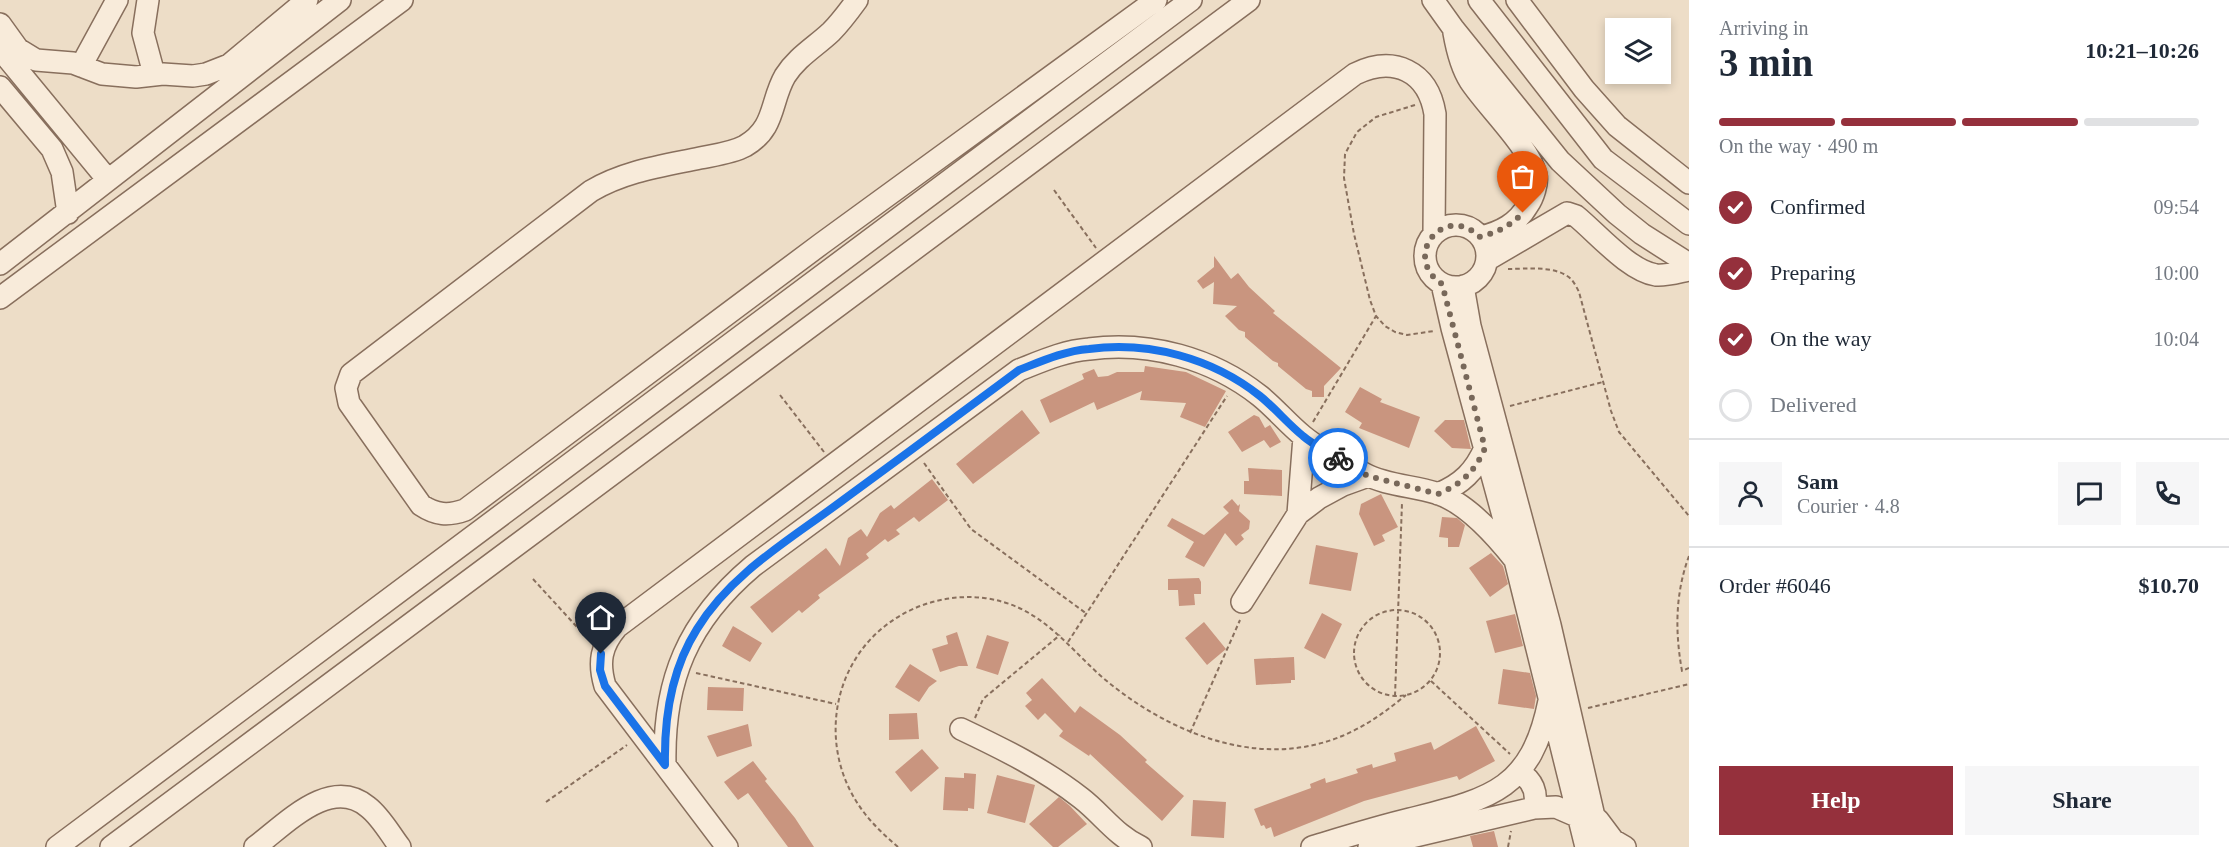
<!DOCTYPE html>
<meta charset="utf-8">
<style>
:root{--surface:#fff;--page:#f6f6f7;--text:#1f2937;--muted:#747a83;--line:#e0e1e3;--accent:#95303c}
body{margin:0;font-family:"Times New Roman",serif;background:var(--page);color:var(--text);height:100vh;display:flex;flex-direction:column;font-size:22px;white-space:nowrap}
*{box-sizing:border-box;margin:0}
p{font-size:20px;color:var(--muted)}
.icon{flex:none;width:33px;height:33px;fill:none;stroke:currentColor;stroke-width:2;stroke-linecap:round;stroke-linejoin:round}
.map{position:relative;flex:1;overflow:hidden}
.details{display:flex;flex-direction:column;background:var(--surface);width:540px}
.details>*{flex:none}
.fabs{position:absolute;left:1605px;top:18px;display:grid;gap:12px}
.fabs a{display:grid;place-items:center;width:66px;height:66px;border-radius:0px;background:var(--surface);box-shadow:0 3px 9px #0003;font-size:30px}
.pin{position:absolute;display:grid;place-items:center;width:51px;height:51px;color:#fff;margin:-62px -26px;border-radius:50% 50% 50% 0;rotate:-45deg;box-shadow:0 0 6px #0007}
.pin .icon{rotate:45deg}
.courier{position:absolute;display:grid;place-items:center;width:60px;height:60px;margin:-30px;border:4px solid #1a73e8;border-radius:50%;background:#fff;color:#222;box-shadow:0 2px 8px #0007}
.summary em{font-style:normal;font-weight:800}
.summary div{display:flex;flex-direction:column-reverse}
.summary{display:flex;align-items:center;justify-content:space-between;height:102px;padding:0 30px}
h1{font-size:39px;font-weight:800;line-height:45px}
.bar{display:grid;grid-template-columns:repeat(4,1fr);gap:9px 6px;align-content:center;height:72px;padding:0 30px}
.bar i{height:8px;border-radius:4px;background:var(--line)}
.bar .selected{background:var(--accent)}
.bar p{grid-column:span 4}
.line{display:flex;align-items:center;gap:15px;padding:0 30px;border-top:2px solid var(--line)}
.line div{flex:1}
.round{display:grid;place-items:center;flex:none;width:63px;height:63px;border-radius:0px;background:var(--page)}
ol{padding:0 30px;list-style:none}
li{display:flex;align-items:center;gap:18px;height:66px}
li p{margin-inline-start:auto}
li .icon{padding:6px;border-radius:50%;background:var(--accent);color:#fff;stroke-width:4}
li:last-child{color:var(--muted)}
li i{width:33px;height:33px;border:3px solid var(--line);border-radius:50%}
.cta{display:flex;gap:12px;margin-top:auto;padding:12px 30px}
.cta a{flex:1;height:69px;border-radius:0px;background:var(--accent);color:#fff;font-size:24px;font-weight:800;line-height:69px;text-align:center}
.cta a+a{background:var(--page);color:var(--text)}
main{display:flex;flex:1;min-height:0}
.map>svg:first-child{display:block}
.building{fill:#c9957f}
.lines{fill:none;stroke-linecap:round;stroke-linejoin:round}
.minor-casing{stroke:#886f5d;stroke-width:24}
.path{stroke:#886f5d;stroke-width:2;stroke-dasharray:4.5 3;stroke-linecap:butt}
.minor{stroke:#f8ebda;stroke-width:21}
.done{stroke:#78685a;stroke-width:6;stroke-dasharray:0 10.8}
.route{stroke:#1a73e8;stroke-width:8}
</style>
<main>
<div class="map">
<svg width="1689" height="847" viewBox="0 0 1689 847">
<rect width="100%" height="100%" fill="#edddc7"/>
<!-- building -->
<path class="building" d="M 1214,256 L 1231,279 L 1238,273 L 1249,287 L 1275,311 L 1273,313 L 1341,368 L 1324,386 L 1324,397 L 1312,397 L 1312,391 L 1306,389 L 1278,366 L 1278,363 L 1273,361 L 1245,337 L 1245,332 L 1239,330 L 1225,316 L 1237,306 L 1213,304 L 1214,282 L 1203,289 L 1197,281 L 1214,267 Z
M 1145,366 L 1186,372 L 1226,391 L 1205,427 L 1180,417 L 1186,403 L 1140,400 L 1142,391 L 1097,410 L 1094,402 L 1050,423 L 1040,400 L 1084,379 L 1082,374 L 1094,369 L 1098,377 L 1108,376 L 1117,372 L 1144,372 Z
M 1360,387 L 1382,399 L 1380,402 L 1420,417 L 1409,448 L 1359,428 L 1362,423 L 1345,412 Z
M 1022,410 L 1040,433 L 973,484 L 956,464 Z
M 1254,415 L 1259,417 L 1265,428 L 1270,425 L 1281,442 L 1270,448 L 1264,440 L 1242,452 L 1228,432 Z
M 1445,420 L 1464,420 L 1471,449 L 1452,448 L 1434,431 Z
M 1248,468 L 1282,470 L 1282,496 L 1244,494 L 1244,481 L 1249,481 Z
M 932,479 L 948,500 L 919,522 L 914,517 L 896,530 L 900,534 L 888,542 L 885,539 L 866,554 L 869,558 L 818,595 L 820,598 L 802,613 L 799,610 L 772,633 L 750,607 L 826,548 L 840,566 L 848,538 L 861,529 L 867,537 L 880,513 L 891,505 L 894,509 Z
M 1381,494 L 1398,527 L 1382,535 L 1385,541 L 1374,546 L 1359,514 L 1361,504 Z
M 1232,499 L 1238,506 L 1240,504 L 1239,511 L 1250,521 L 1249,529 L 1241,535 L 1244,539 L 1236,546 L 1225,533 L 1204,567 L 1185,557 L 1194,542 L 1167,526 L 1172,518 L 1204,535 L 1229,513 L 1223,507 Z
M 1442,517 L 1457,518 L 1465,525 L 1459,547 L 1448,547 L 1448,538 L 1439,537 Z
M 1316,545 L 1358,553 L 1351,591 L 1309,584 Z
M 1491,553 L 1503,566 L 1508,584 L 1490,597 L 1469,568 Z
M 1199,578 L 1201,582 L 1201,594 L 1194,594 L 1195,605 L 1179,606 L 1178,590 L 1168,590 L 1168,579 Z
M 1322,613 L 1342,624 L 1325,659 L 1304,648 Z
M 1515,614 L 1523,646 L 1495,653 L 1486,621 Z
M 1204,622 L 1226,649 L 1207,665 L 1185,638 Z
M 733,626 L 762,643 L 750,662 L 722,646 Z
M 957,632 L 968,666 L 959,666 L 940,672 L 932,649 L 948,644 L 946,636 Z
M 987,635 L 1009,642 L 998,675 L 976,668 Z
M 1294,657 L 1295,680 L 1291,680 L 1291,683 L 1256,685 L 1254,659 Z
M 910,664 L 937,681 L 929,687 L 919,702 L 895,687 Z
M 1503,669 L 1530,673 L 1536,696 L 1534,709 L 1498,704 Z
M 1042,678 L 1075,713 L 1080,706 L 1120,735 L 1147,760 L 1145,762 L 1184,796 L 1162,821 L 1090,754 L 1089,756 L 1059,736 L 1063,731 L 1045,713 L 1038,720 L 1025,706 L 1032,700 L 1026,693 Z
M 708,687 L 744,688 L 743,711 L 707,710 Z
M 917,713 L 919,739 L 889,740 L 889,714 Z
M 748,724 L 752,746 L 717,757 L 707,736 Z
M 1476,726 L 1495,761 L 1459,780 L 1457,776 L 1364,801 L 1274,837 L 1271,827 L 1266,829 L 1264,825 L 1261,826 L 1254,809 L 1311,788 L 1310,784 L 1325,778 L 1326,783 L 1336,780 L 1358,773 L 1356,769 L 1372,764 L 1373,768 L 1396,761 L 1394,753 L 1431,742 L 1434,750 Z
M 922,749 L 939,768 L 911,792 L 895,772 Z
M 753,761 L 767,779 L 765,781 L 795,818 L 814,847 L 788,847 L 748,793 L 738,800 L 724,782 Z
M 964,773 L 976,774 L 974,809 L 968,808 L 968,811 L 943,810 L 945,777 L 964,778 Z
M 997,775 L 1035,785 L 1025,823 L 987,813 Z
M 1059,797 L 1070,806 L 1087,824 L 1058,847 L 1053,847 L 1029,824 Z
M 1193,800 L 1226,802 L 1224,838 L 1191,836 Z
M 1494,831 L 1498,847 L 1473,847 L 1470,836 Z"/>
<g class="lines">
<defs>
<path id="minor" d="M 148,0 L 143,33 L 154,74
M 857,0 C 849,11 841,22 831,32 C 815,47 797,57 785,76 C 770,102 776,128 745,146 C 732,153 715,155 700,158 C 662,166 625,171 591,191 L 351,374 L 346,388 L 349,403 L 421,505 C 436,515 448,516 465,510 L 821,244 L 1156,0
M 1433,0 L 1453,28 L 1560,161 L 1617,214 L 1642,234 L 1689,264
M 1479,0 L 1603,159 L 1689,224
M 1517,0 L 1584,89 L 1617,126 L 1689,183
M 0,24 L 18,49 L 36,60 L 73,63 L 102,74 L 136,77 L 163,74 L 193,76 L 206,74 L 229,65 L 307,0
M 1454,33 C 1457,50 1461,67 1470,81 C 1487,107 1529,146 1536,175 C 1538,183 1533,198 1528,205 C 1517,224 1501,232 1481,237
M 0,49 L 108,180
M 81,66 L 117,0
M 0,87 L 52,149 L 62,172 L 68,213
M1425 256a31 31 0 1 1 62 0a31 31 0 1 1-62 0Z
M 1487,260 L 1567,213 L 1576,216 C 1597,233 1629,271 1656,275 C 1666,276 1679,272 1689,270
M 0,264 L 340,0
M 1442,284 L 1452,328 L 1515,560 L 1586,847
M 1463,286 L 1470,326 L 1550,625 L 1601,847
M 0,298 L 402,0
M 1438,494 C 1462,484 1475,471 1485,448
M 1298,514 L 1304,437
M 1242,602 L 1298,514 L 1319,498 L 1343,485 L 1368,476
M 961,729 C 1003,749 1044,769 1081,798 C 1102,814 1116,836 1141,847
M 665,765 C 663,680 688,621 753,566 L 1019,370 C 1042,361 1064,351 1089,349 C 1149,341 1212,358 1260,396 C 1275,408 1288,424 1303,436 C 1320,450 1346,464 1365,474 C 1385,485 1414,486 1436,493 C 1466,502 1496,536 1515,560
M 1519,772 C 1533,780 1538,793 1534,808
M 1598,820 L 1613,840 L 1625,847
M 57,847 L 1191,0
M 111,847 L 1249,0
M 255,847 C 285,825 330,775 368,807 C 381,817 390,834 400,847
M 727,847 L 605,686 C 598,662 601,646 617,627 L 1355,74 C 1394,55 1428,71 1435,114 L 1434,234
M 1312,847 C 1345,837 1377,827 1410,819 C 1489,799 1531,791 1549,701
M 1369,847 L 1534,808 L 1556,807 L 1579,817"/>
</defs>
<!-- minor casing -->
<use href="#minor" class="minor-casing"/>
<!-- path -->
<path class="path" d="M 1415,105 L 1376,117 L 1357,132 L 1345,154 L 1344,178 L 1354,234 L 1370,300 L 1376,316 L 1385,326 L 1395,332 L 1407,335 L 1434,331
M 1054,190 L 1096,248
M 1508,269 C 1527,269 1556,265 1571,279 C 1574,282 1577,288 1579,292 L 1611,411 L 1619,432 L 1689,516
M 780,395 L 824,452
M 1510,406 L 1603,382
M 1313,422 L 1376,316
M 924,463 L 971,529 L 1087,614
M 1689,556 C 1675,594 1675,632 1682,671 L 1689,668
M 533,579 L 588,639
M1354 653a43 43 0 1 1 86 0a43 43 0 1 1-86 0Z
M 1068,642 L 1227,396
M 696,673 L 836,704
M 1431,681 L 1510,754
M 1395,696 L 1402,503
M 1588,708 L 1689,684
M 975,718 L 983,699 L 1060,635
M 1190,733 L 1240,620
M 546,802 L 627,745
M 898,847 C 883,834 869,821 858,804 C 819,745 832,664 889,623 C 916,603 951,594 984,598 C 1039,605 1064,643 1102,677 C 1170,735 1267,774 1353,731 C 1373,721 1389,709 1406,695
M 1508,847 L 1511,831"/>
<!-- minor -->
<use href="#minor" class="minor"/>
</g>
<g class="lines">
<!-- done -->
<path class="done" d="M 1338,458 L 1368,476 L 1438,494 C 1462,484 1475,471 1485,448 L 1442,284 C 1400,256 1445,202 1480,237 C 1498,232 1510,226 1523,213"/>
<!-- route -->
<path class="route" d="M 601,654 L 600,670 L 605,686 L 665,765 C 664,717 671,670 697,629 C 731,573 791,539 843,500 C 902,457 960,414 1019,370 C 1042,361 1064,351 1089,349 C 1149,341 1212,358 1260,396 C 1275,408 1288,424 1303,436 C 1313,445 1327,451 1338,458"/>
</g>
</svg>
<div class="fabs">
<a><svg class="icon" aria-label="layers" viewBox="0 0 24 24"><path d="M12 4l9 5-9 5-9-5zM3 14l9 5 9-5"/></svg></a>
</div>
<div class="pin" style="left:1523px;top:213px;background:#ea580c"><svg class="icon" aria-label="bag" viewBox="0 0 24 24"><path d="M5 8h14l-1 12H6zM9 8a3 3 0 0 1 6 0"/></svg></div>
<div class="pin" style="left:601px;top:654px;background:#1f2937"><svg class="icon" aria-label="home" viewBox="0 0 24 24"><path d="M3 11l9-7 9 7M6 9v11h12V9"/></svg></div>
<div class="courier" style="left:1338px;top:458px"><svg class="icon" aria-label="bike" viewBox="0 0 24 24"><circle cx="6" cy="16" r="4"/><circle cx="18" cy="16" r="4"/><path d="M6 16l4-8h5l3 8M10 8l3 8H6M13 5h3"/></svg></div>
</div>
<section class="details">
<div class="summary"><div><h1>3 min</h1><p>Arriving in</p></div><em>10:21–10:26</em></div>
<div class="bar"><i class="selected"></i><i class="selected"></i><i class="selected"></i><i></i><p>On the way · 490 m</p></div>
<ol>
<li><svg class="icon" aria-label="check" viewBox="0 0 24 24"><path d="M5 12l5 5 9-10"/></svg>Confirmed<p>09:54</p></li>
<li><svg class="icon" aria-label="check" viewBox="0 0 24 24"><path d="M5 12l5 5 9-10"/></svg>Preparing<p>10:00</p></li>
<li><svg class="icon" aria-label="check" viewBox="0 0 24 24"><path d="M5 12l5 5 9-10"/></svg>On the way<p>10:04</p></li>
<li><i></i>Delivered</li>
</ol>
<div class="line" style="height:108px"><a class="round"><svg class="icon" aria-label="person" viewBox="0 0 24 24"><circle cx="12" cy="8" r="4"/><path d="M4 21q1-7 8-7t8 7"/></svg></a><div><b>Sam</b><p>Courier · 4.8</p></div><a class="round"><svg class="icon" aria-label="chat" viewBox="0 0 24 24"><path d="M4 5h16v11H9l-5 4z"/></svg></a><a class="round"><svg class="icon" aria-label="phone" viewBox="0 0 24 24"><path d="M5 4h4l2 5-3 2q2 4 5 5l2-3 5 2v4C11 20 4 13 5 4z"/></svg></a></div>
<div class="line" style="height:78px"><div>Order #6046</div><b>$10.70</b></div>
<div class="cta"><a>Help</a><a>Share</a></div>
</section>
</main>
